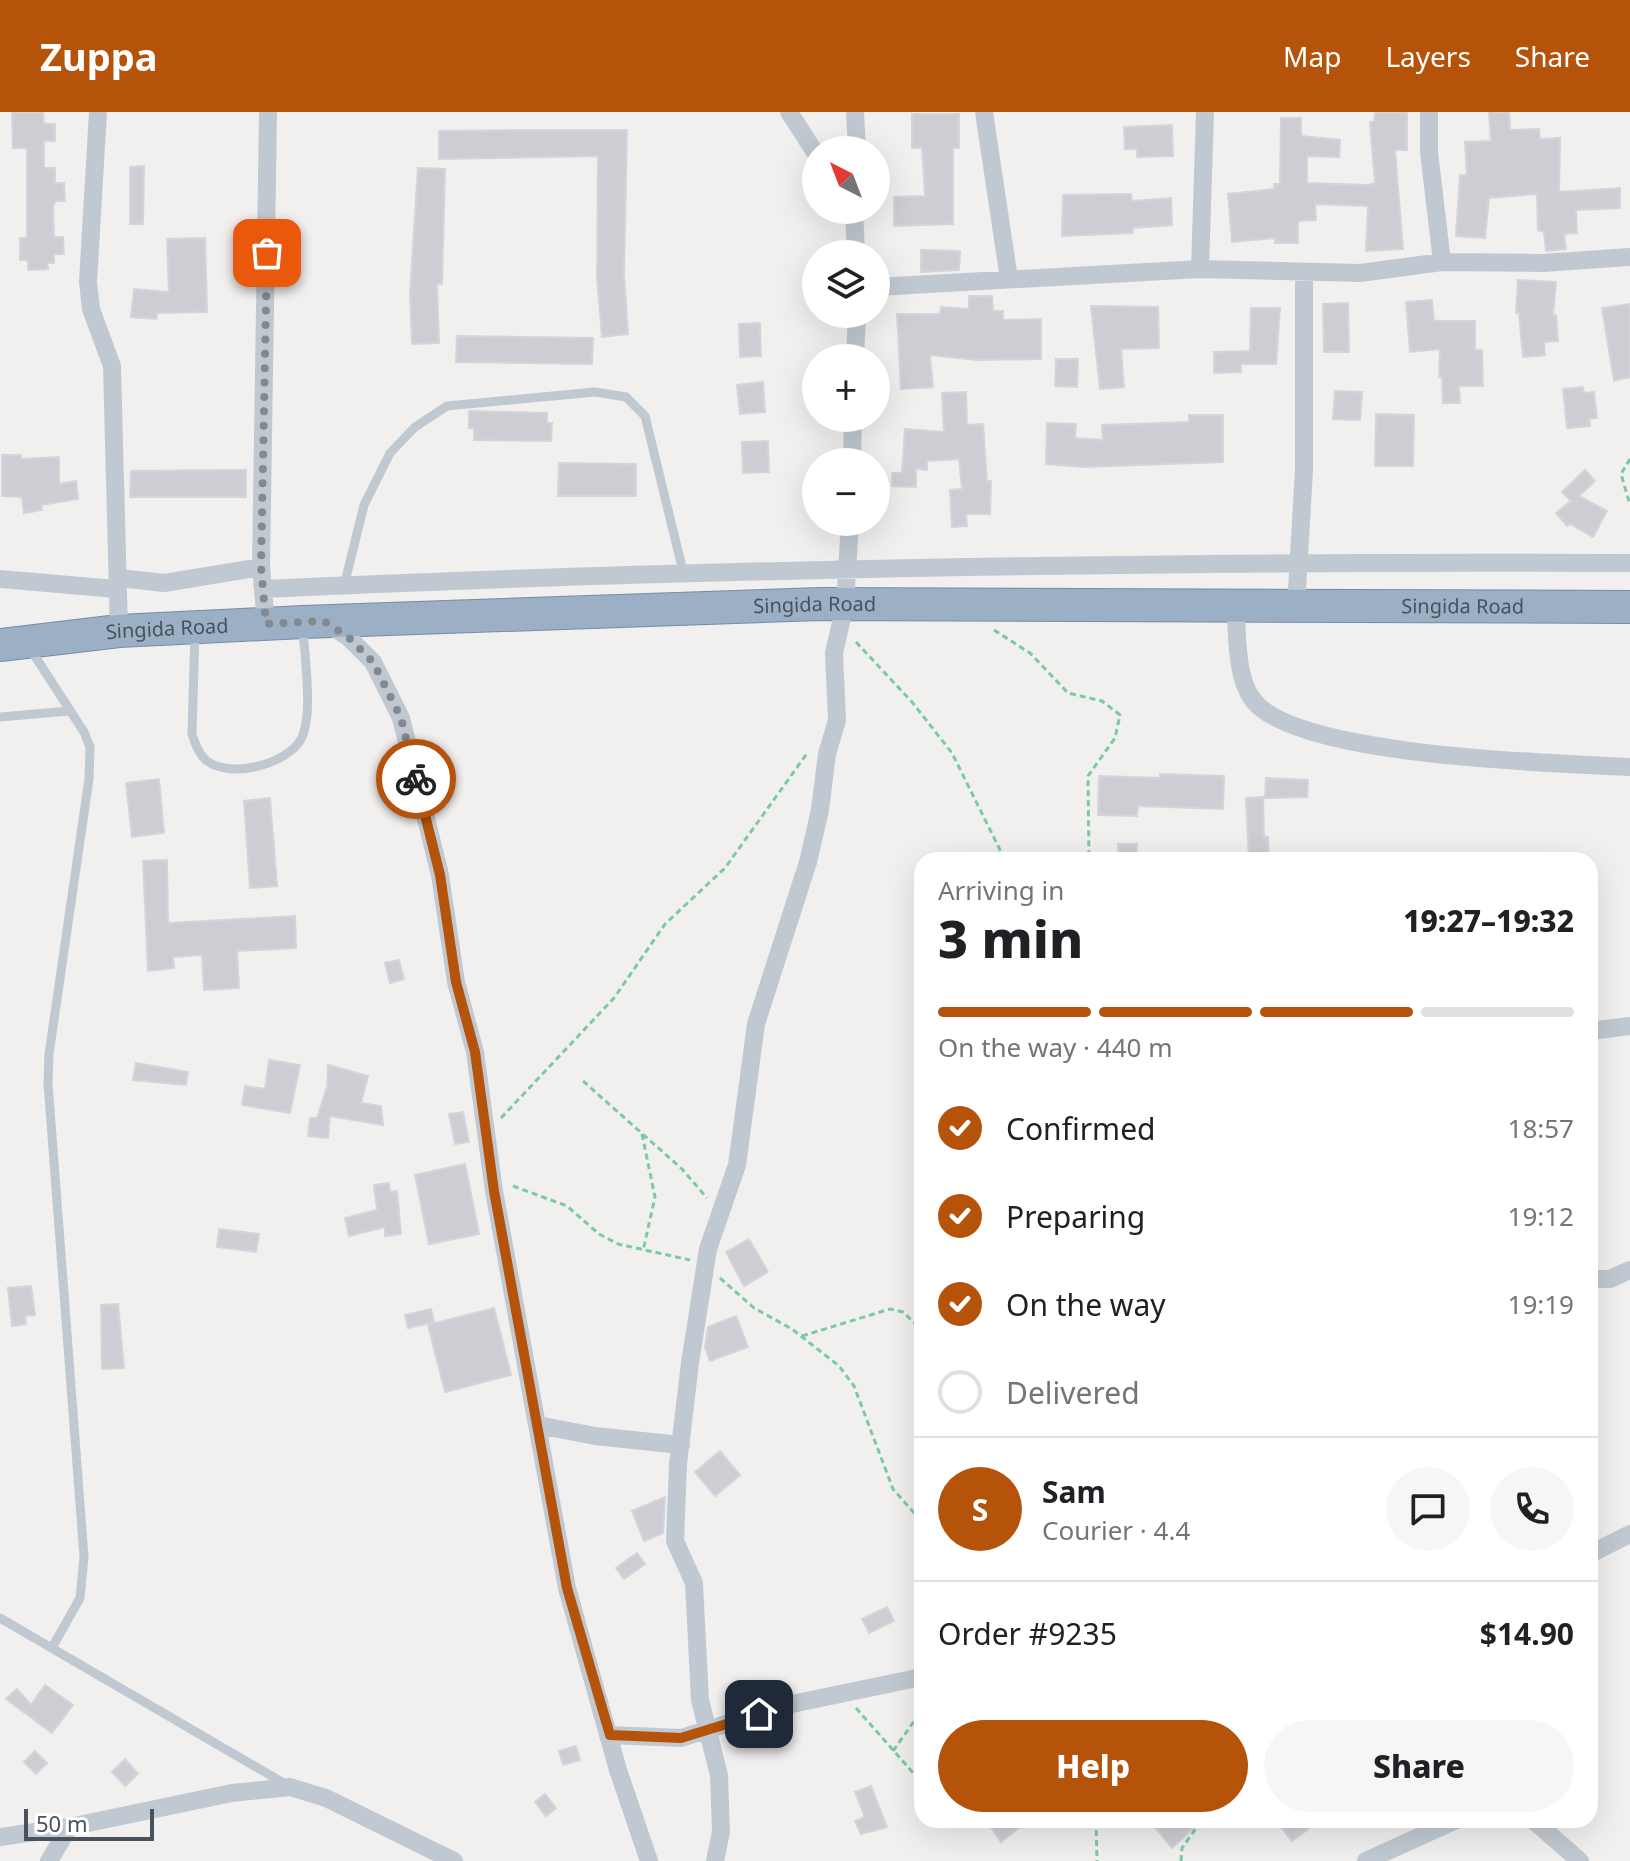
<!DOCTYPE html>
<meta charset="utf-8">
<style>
:root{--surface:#fff;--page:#f6f6f6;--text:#202124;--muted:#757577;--line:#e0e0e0;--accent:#b45309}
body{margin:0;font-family:"Noto Sans",sans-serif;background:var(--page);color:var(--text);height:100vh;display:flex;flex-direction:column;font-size:30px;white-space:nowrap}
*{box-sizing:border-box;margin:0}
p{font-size:26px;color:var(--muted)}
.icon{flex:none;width:44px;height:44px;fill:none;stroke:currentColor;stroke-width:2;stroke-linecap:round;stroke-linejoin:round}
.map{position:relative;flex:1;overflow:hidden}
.side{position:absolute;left:914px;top:740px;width:684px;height:976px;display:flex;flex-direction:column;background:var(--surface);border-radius:24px;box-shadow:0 8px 32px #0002}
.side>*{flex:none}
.needle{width:52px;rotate:318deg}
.tools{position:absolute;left:802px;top:24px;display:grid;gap:16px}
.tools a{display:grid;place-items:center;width:88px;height:88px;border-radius:50%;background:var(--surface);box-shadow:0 8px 32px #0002;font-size:40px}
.scale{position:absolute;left:24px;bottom:20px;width:130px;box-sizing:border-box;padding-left:8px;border:4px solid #48525c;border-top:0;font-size:22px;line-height:28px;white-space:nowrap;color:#48525c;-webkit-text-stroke:6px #fff;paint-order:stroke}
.pin{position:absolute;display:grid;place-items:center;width:68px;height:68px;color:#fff;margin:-34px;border-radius:16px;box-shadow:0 4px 12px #0006}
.courier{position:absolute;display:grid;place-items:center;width:80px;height:80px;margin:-40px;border:6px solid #b45309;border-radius:50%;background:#fff;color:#222;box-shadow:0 2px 10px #0007}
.headline em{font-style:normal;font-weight:800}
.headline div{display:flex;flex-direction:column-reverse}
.headline{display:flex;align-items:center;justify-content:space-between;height:136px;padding:0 24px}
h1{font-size:52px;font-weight:800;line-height:60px}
.bar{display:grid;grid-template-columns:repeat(4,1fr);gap:12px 8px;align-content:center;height:96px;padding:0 24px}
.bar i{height:10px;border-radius:6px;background:var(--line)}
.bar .selected{background:var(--accent)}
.bar p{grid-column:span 4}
.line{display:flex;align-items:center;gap:20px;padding:0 24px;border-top:2px solid var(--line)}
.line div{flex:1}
.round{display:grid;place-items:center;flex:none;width:84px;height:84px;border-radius:42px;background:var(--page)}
ol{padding:0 24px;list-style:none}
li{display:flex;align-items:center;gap:24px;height:88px}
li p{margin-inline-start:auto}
li .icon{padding:8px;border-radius:50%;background:var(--accent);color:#fff;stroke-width:4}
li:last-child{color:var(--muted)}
li i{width:44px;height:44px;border:4px solid var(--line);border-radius:50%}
.action{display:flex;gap:16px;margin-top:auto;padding:16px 24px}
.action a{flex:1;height:92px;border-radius:48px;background:var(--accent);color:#fff;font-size:32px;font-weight:800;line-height:92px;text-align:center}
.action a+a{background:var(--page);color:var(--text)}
header{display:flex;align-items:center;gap:48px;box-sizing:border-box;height:112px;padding:0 40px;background:var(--accent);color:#fff}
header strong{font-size:38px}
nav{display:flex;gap:44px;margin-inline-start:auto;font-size:28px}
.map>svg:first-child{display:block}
.building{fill:#ccced4;stroke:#d3d5db;stroke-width:2}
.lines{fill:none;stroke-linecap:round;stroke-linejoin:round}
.trunk-casing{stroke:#748ca9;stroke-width:34}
.path{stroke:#78cba3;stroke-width:3;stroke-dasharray:6 4;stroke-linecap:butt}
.service{stroke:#c0c9d1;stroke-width:9}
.minor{stroke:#c0c9d1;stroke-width:18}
.trunk{stroke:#9cb0c5;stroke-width:32}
.done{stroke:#84898f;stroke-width:8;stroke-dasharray:0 14.4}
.route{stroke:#b45309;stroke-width:10}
.labels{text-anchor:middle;stroke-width:6;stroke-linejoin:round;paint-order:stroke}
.street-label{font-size:20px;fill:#48525c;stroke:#fff}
</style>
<header>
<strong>Zuppa</strong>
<nav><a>Map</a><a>Layers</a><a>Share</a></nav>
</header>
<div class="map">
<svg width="1630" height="1749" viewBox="0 0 1630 1749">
<rect width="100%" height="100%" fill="#f2efef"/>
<!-- building -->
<path class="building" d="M 12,0 L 43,0 L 44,12 L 55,12 L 55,29 L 44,29 L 44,56 L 55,56 L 55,71 L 64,71 L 65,89 L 56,89 L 53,94 L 54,125 L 63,125 L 64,142 L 54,142 L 54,151 L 47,151 L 48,157 L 28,158 L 28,148 L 20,148 L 20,126 L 27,126 L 27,36 L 13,36 Z
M 1375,0 L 1407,0 L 1407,38 L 1395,38 L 1403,137 L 1366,139 L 1368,94 L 1315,92 L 1316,108 L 1298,109 L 1298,131 L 1275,131 L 1275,126 L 1232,130 L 1228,82 L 1274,77 L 1274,72 L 1280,72 L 1281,6 L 1301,6 L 1301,24 L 1340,28 L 1339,45 L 1307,44 L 1307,71 L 1368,73 L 1375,71 L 1370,10 L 1374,10 Z
M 1489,0 L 1509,0 L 1510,18 L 1539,17 L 1540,27 L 1560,26 L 1559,80 L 1620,76 L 1620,96 L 1576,98 L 1577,121 L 1564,122 L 1566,137 L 1546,139 L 1544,120 L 1538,118 L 1537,82 L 1489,86 L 1485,126 L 1456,124 L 1460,63 L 1467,63 L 1465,30 L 1491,29 Z
M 912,2 L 959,2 L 959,36 L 953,36 L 953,112 L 894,114 L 894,85 L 925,84 L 922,36 L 912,36 Z
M 1172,13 L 1173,44 L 1137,45 L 1137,37 L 1125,37 L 1124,15 Z
M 522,18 L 627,18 L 624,163 L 628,222 L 602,225 L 597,165 L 598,44 L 439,47 L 439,19 Z
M 144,54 L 143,112 L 130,112 L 130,55 Z
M 418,56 L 445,57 L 442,172 L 437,172 L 439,231 L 412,232 L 410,180 Z
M 1131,82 L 1132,89 L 1171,86 L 1172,113 L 1133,116 L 1133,121 L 1062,124 L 1063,83 Z
M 205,126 L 207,200 L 157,201 L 156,207 L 131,205 L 134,177 L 169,180 L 167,127 Z
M 921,138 L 960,139 L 959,158 L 921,160 Z
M 1518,168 L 1556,170 L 1553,203 L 1556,203 L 1558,229 L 1544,230 L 1545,243 L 1523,245 L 1519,201 L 1516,201 Z
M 969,184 L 992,184 L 993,199 L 1003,199 L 1003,208 L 1041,207 L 1041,247 L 978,248 L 930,243 L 933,275 L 901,277 L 897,202 L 940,202 L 941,195 L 969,197 Z
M 1432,188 L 1434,209 L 1475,209 L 1475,238 L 1482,238 L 1483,274 L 1459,274 L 1460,291 L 1443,291 L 1442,265 L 1439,265 L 1440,237 L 1410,240 L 1406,190 Z
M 1348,191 L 1349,240 L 1324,240 L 1323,192 Z
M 1630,192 L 1630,265 L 1614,269 L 1602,196 Z
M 1091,194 L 1158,195 L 1159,236 L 1121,237 L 1124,275 L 1100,277 Z
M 1251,196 L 1280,196 L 1276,252 L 1241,252 L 1241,260 L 1214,261 L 1214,240 L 1250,239 Z
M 760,211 L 761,244 L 740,245 L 739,212 Z
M 457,224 L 593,226 L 592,252 L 456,250 Z
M 1056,247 L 1078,247 L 1077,275 L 1055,274 Z
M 763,270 L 765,300 L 740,302 L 737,273 Z
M 1583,275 L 1584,281 L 1594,280 L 1597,306 L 1589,307 L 1590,314 L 1567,316 L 1563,277 Z
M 1335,279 L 1362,280 L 1360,308 L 1333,307 Z
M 966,280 L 967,313 L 983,312 L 987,369 L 991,369 L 990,402 L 966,402 L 967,414 L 952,415 L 950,378 L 962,377 L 959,347 L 927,349 L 927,358 L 916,357 L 916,375 L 892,374 L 892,361 L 902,361 L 905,317 L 944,320 L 942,281 Z
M 469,299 L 547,301 L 547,311 L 552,311 L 551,329 L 474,328 L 474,316 L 469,316 Z
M 1376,302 L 1414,303 L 1413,354 L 1375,354 Z
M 1189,303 L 1223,303 L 1223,350 L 1084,355 L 1046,352 L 1047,311 L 1076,312 L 1075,326 L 1103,328 L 1102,313 L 1189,310 Z
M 768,329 L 769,360 L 743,361 L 742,330 Z
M 2,343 L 21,343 L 21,347 L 59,345 L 59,372 L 76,369 L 78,387 L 41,393 L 42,398 L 24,401 L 22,385 L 2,384 Z
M 559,351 L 636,352 L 636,384 L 558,384 Z
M 224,358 L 246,358 L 246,385 L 130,385 L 131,359 Z
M 1585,358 L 1595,369 L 1579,384 L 1607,399 L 1593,425 L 1570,412 L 1567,414 L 1556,401 L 1571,389 L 1562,380 Z
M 1160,662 L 1224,664 L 1223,697 L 1138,694 L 1137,704 L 1098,703 L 1099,664 L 1160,666 Z
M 1266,666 L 1308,668 L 1307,685 L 1265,686 Z
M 159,667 L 164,721 L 132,725 L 126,671 Z
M 1263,685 L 1264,725 L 1268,725 L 1269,748 L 1249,748 L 1246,686 Z
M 270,686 L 277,774 L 250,776 L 244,689 Z
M 1118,732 L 1137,732 L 1137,747 L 1118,748 Z
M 167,748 L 168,811 L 295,804 L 296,836 L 237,839 L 239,876 L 204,878 L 202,843 L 173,845 L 174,856 L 148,859 L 143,749 Z
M 399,848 L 404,867 L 390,871 L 385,851 Z
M 269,948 L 300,953 L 290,1001 L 242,993 L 245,974 L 265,977 Z
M 136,951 L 188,960 L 186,973 L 133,968 Z
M 328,953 L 368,964 L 361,991 L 381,994 L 383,1013 L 330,1004 L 328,1026 L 308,1024 L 310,1006 L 317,1006 L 327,975 Z
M 463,1000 L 469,1030 L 455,1032 L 449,1002 Z
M 465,1052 L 479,1122 L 429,1132 L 415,1063 Z
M 389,1071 L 390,1080 L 397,1079 L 401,1122 L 385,1124 L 385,1115 L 349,1124 L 345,1106 L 377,1098 L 374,1073 Z
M 219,1117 L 259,1122 L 256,1140 L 217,1135 Z
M 749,1127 L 768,1160 L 744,1174 L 726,1140 Z
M 31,1174 L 35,1203 L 25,1204 L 26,1212 L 12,1214 L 8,1176 Z
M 118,1192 L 124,1256 L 102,1257 L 101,1193 Z
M 494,1196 L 511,1263 L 445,1280 L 428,1213 Z
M 431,1197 L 434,1210 L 408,1216 L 405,1203 Z
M 736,1204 L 748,1235 L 710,1249 L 705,1236 L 708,1215 Z
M 720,1339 L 740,1363 L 715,1384 L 695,1360 Z
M 665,1385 L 663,1421 L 644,1429 L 632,1399 Z
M 637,1441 L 645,1452 L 624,1467 L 616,1456 Z
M 887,1495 L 894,1509 L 869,1521 L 862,1507 Z
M 45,1573 L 73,1593 L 52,1621 L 6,1587 L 17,1577 L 31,1593 Z
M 576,1634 L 580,1648 L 563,1653 L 559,1639 Z
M 35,1639 L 47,1651 L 36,1662 L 24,1650 Z
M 125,1647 L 138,1662 L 125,1674 L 112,1660 Z
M 871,1674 L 887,1715 L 861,1722 L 855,1709 L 865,1705 L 855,1680 Z
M 545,1682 L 556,1696 L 546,1704 L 535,1690 Z
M 986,1708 L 1013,1708 L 1019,1716 L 1001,1730 Z
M 1149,1708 L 1202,1708 L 1172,1736 Z
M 1276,1708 L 1301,1708 L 1308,1717 L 1292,1729 Z"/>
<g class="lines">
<defs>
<g id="trunk">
<path id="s1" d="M 0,533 L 119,519 L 303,510 L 821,492 L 1630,495"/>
</g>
</defs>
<!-- trunk casing -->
<use href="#trunk" class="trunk-casing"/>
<!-- path -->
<path class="path" d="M 1630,347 L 1621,362 L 1630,393
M 994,518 L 1030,541 L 1068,581 L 1102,589 L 1120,603 L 1115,626 L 1088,664 L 1089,748
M 856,530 L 912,590 L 952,641 L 1005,748
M 583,969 L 682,1057 L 707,1086
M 501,1006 L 614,886 L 665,812 L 725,756 L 808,640
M 642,1022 L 655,1085 L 643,1139
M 513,1074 L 567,1094 L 599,1122 L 618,1132 L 690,1148
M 720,1166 L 754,1196 L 792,1217 L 839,1254 L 854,1274 L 893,1377 L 922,1410
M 802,1224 L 890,1197 L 903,1200 L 922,1218
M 856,1596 L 922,1671
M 893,1639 L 922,1598
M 969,1708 L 980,1715
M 1096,1708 L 1097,1749
M 1181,1749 L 1182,1736 L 1202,1708"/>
<!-- service -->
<path class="service" d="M 344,474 L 364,393 L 390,341 L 415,315 L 447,294 L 595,280 L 626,285 L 645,304 L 683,459
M 195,519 L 192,622 C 195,632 199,643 207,649 C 231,667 288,652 301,627 C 314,602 304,544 303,515
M 29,535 L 84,620 L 90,635 L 89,667 L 49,942 L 48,971 L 84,1445 L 80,1486 L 53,1534
M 0,605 L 69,599
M 0,1506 L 287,1673"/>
<!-- minor -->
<path class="minor" d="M 98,0 L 88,170 L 91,197 L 112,254 L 119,519
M 789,0 L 816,42
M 855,0 L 857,38
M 984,0 L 1009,167
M 1429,0 L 1429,40 L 1442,150
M 854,98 L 856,142
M 1200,157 L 1205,0
M 876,175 L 1200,157 L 1360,161 L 1442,150 L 1543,151 L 1630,145
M 855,246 L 857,202
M 852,350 L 853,306
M 120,466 L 164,471 L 261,455
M 0,467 L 116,477
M 263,477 C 719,456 1174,449 1630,451
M 1235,493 C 1238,522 1235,564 1253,588 C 1296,645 1556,651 1630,655
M 1296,495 L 1304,358 L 1304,162
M 326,511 L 348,525 L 373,550 L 401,606 L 440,763 L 456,870 L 475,940 L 494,1079 L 567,1476 L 618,1658 L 649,1749
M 266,512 L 261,455 L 268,0
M 1590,919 L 1630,914
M 1590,1167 L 1610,1167 L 1630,1158
M 538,1313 L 595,1324 L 681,1333
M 1590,1442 L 1630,1422
M 610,1623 L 681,1626 L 787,1593 L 922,1565
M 1533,1708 L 1580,1749
M 0,1725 L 69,1715 L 232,1681 L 290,1675 L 326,1686 L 454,1749
M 49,1749 L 69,1715
M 715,1749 L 721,1720 L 719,1663 L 700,1588 L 694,1471 L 675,1429 L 678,1352 L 690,1251 L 708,1137 L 737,1053 L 756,912 L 808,750 L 820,698 L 827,642 L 837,608 L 834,541 L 845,493 L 850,410
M 1366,1749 L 1456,1708"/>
<!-- trunk -->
<use href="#trunk" class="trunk"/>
</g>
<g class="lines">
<!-- done -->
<path class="done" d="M 267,141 L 261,455 L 266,512 L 324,509 L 348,525 L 373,550 L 401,606 L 416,667"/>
<!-- route -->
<path class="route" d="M 416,667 L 440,763 L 456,870 L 475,940 L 494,1079 L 567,1476 L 610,1623 L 681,1626 L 759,1602"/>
</g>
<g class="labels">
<!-- street labels -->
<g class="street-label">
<text dy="7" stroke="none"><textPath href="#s1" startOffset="816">Singida Road</textPath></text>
<text dy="7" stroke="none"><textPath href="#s1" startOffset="1464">Singida Road</textPath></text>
<text dy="7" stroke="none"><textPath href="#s1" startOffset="168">Singida Road</textPath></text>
</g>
</g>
</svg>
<div class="tools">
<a><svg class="needle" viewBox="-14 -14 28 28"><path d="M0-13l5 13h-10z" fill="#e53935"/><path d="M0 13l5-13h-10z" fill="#757577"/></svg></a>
<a><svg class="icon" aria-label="layers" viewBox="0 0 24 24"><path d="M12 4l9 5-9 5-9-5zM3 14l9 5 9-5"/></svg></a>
<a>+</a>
<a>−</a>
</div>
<div class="scale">50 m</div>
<div class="pin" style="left:267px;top:141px;background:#ea580c"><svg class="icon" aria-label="bag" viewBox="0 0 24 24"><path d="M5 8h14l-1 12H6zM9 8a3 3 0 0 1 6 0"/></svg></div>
<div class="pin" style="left:759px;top:1602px;background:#1f2937"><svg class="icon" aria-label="home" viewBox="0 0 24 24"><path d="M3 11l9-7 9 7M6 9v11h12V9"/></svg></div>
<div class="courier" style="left:416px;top:667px"><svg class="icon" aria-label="bike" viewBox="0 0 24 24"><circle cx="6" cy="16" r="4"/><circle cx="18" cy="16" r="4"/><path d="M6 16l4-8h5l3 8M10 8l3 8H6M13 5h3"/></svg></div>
<section class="side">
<div class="headline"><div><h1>3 min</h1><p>Arriving in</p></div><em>19:27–19:32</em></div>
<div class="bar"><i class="selected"></i><i class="selected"></i><i class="selected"></i><i></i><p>On the way · 440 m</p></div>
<ol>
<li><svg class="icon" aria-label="check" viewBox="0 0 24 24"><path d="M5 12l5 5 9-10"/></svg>Confirmed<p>18:57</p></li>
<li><svg class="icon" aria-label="check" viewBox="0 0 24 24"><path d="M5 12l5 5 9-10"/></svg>Preparing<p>19:12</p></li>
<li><svg class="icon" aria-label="check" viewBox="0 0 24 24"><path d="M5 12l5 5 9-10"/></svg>On the way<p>19:19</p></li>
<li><i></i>Delivered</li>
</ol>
<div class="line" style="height:144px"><b class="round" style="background:var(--accent);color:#fff">S</b><div><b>Sam</b><p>Courier · 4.4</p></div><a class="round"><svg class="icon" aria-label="chat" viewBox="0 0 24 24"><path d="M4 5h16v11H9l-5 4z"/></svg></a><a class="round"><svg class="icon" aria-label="phone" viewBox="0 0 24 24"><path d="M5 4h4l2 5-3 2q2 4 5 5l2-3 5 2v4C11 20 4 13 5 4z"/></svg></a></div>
<div class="line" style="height:104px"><div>Order #9235</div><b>$14.90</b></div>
<div class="action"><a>Help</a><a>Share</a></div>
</section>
</div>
